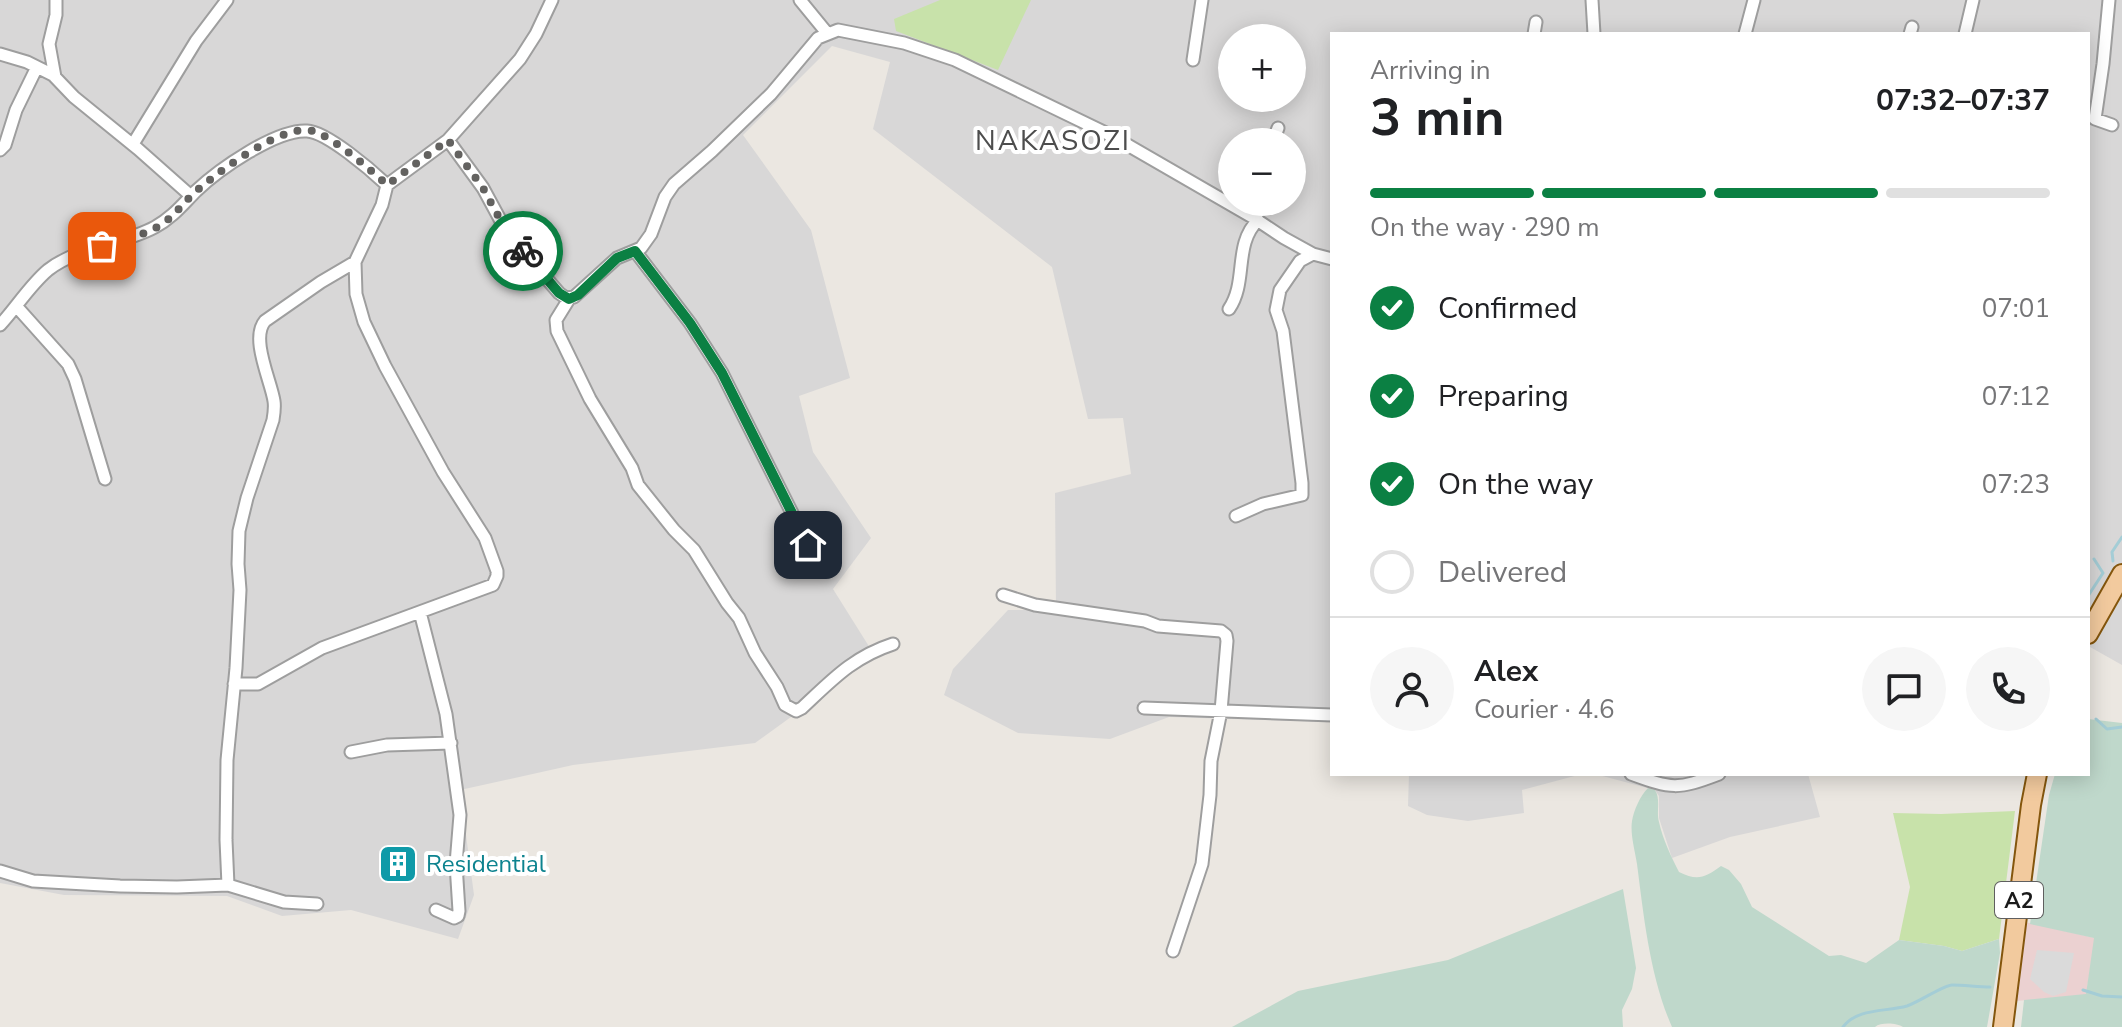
<!DOCTYPE html>
<meta charset="utf-8">
<style>
:root{--surface:#fff;--page:#f6f6f6;--text:#202124;--muted:#757577;--line:#e0e0e0;--accent:#0b8043}
body{margin:0;font-family:"Nunito Sans",sans-serif;background:var(--page);color:var(--text);height:100vh;display:flex;flex-direction:column;font-size:30px;white-space:nowrap}
*{box-sizing:border-box;margin:0}
p{font-size:26px;color:var(--muted)}
.icon{flex:none;width:44px;height:44px;fill:none;stroke:currentColor;stroke-width:2;stroke-linecap:round;stroke-linejoin:round}
.map{position:relative;flex:1;overflow:hidden}
.panel{position:absolute;left:1330px;top:32px;width:760px;height:744px;display:flex;flex-direction:column;background:var(--surface);border-radius:0px;box-shadow:0 4px 20px #0003}
.panel>*{flex:none}
.tools{position:absolute;left:1218px;top:24px;display:grid;gap:16px}
.tools a{display:grid;place-items:center;width:88px;height:88px;border-radius:50%;background:var(--surface);box-shadow:0 4px 20px #0003;font-size:40px}
.pin{position:absolute;display:grid;place-items:center;width:68px;height:68px;color:#fff;margin:-34px;border-radius:16px;box-shadow:0 4px 12px #0006}
.courier{position:absolute;display:grid;place-items:center;width:80px;height:80px;margin:-40px;border:6px solid #0b8043;border-radius:50%;background:#fff;color:#222;box-shadow:0 2px 10px #0007}
.overview em{font-style:normal;font-weight:700}
.overview div{display:flex;flex-direction:column-reverse}
.overview{display:flex;align-items:center;justify-content:space-between;height:136px;padding:0 40px}
h1{font-size:52px;font-weight:700;line-height:60px}
.bar{display:grid;grid-template-columns:repeat(4,1fr);gap:12px 8px;align-content:center;height:96px;padding:0 40px}
.bar i{height:10px;border-radius:6px;background:var(--line)}
.bar .active{background:var(--accent)}
.bar p{grid-column:span 4}
.line{display:flex;align-items:center;gap:20px;padding:0 40px;border-top:2px solid var(--line)}
.line div{flex:1}
.round{display:grid;place-items:center;flex:none;width:84px;height:84px;border-radius:42px;background:var(--page)}
ol{padding:0 40px;list-style:none}
li{display:flex;align-items:center;gap:24px;height:88px}
li p{margin-inline-start:auto}
li .icon{padding:8px;border-radius:50%;background:var(--accent);color:#fff;stroke-width:4}
li:last-child{color:var(--muted)}
li i{width:44px;height:44px;border:4px solid var(--line);border-radius:50%}
.map>svg:first-child{display:block}
.residential{fill:#d8d7d7;fill-rule:evenodd}
.commercial{fill:#ebd1d1}
.grass{fill:#c8e2aa}
.wetland{fill:#bfd8cb}
.parking{fill:#dadada}
.lines{fill:none;stroke-linecap:round;stroke-linejoin:round}
.stream{stroke:#a4cdd6;stroke-width:3}
.minor-casing{stroke:#9e9e9e;stroke-width:15}
.primary-casing{stroke:#84560d;stroke-width:22}
.minor{stroke:#fff;stroke-width:11}
.primary{stroke:#f2ca9e;stroke-width:18}
.done{stroke:#636260;stroke-width:8;stroke-dasharray:0 14.4}
.route{stroke:#0b8043;stroke-width:10}
.labels{text-anchor:middle;stroke-width:8;stroke-linejoin:round;paint-order:stroke}
.shield{fill:#fff;stroke:#5f5f5f;stroke-width:2}
.shield-label{font-size:22px;font-weight:bold;fill:#1a1a1a}
.culture-label{font-size:24px;fill:#0d838f;stroke:#fff;text-anchor:start}
.quarter-label{font-size:28px;letter-spacing:2px;fill:#4d4d4d;stroke:#fff}
</style>
<div class="map">
<svg width="2122" height="1027" viewBox="0 0 2122 1027">
<rect width="100%" height="100%" fill="#ebe7e1"/>
<!-- residential -->
<path class="residential" d="M 0,0 L 2122,0 L 2122,665 L 2090,647 L 2088,650 L 2088,34 L 1332,34 L 1332,722 L 1169,717 L 1110,739 L 1018,733 L 944,695 L 953,669 L 1008,610 L 1056,610 L 1055,493 L 1131,474 L 1123,418 L 1088,419 L 1052,267 L 873,129 L 890,62 L 832,46 L 743,135 L 811,230 L 850,378 L 799,396 L 813,452 L 871,538 L 833,589 L 875,656 L 755,743 L 573,765 L 460,790 L 474,895 L 458,939 L 351,910 L 282,916 L 227,896 L 64,895 L 0,883 ZM 1232,38 L 1292,38 L 1292,98 L 1232,98 ZM 1232,142 L 1292,142 L 1292,202 L 1232,202 Z
M 1409,774 L 1582,774 L 1522,790 L 1524,813 L 1468,821 L 1427,815 L 1408,806 Z
M 1595,774 L 1808,774 L 1820,817 L 1730,837 L 1672,858 L 1659,818 L 1659,796 L 1655,790 Z"/>
<!-- commercial -->
<path class="commercial" d="M 2025,922 L 2095,938 L 2086,995 L 2016,1001 Z"/>
<!-- grass -->
<path class="grass" d="M 940,0 L 1031,0 L 998,70 L 896,31 L 894,19 Z
M 2015,811 L 1999,939 L 1962,951 L 1944,946 L 1899,940 L 1910,887 L 1893,813 L 1941,814 Z"/>
<!-- wetland -->
<path class="wetland" d="M 2088,719 L 2122,723 L 2122,1027 L 2021,1027 L 2024,1000 L 2086,994 L 2094,938 L 2030,924 L 2049,795 L 2055,774 L 2088,774 Z
M 1648,788 L 1655,790 C 1661,800 1656,811 1659,822 C 1663,840 1671,856 1679,872 C 1697,881 1705,878 1721,866 L 1729,870 L 1741,884 L 1752,907 L 1829,956 L 1841,955 L 1866,963 L 1899,940 L 1944,946 L 1962,951 L 1999,939 L 2000,953 L 1987,1027 L 1903,1027 C 1897,1023 1881,1022 1875,1027 L 1672,1027 C 1650,977 1644,918 1637,864 C 1635,851 1630,834 1632,821 C 1634,810 1640,796 1648,788 Z
M 1623,889 L 1636,968 L 1632,989 L 1622,1010 L 1623,1027 L 1232,1027 L 1298,991 L 1448,960 Z"/>
<!-- parking -->
<path class="parking" d="M 2037,950 L 2074,953 L 2066,992 L 2053,996 L 2044,992 L 2030,979 Z"/>
<g class="lines">
<!-- stream -->
<path class="stream" d="M 2113,561 L 2112,552 L 2122,537
M 2088,596 L 2103,573 L 2094,559
M 2096,719 L 2107,729 L 2122,727
M 2083,990 L 2102,996 L 2122,997
M 1843,1027 C 1857,1008 1885,1012 1907,1006 C 1919,1002 1944,985 1952,985 C 1964,985 1978,987 1990,987"/>
<defs>
<path id="minor" d="M 800,0 L 827,33
M 1592,0 L 1594,34
M 2109,0 L 2103,64 L 2095,119 L 2112,125
M 1534,34 L 1536,22
M 1745,34 L 1754,0
M 1910,34 L 1912,27
M 1965,34 L 1973,0
M 0,54 L 27,62 L 53,75 L 74,97 L 138,149 L 191,196
M 1193,60 L 1202,0
M 55,77 L 49,44 L 56,15 L 56,0
M 448,140 L 483,188 L 503,225 L 521,249 L 559,293 L 566,298 L 574,297 L 617,258 L 641,248 L 651,234 L 665,197 L 674,184 L 712,151 L 771,94 L 818,38 L 838,30 L 904,43 L 955,60 L 1112,136 L 1254,218 L 1284,238 L 1313,254 L 1332,259
M 1273,142 L 1278,128
M 133,144 L 196,41 L 227,0
M 0,150 L 5,145 L 16,110 L 37,67
M 635,251 L 690,323 L 722,373 L 808,545
M 569,299 L 556,320 L 557,331 L 590,399 L 632,468 L 638,485 L 674,530 L 694,550 L 727,603 L 739,618 L 755,653 L 777,687 L 785,705 L 796,711 L 802,708 C 832,680 853,657 893,644
M 17,307 L 68,364 L 75,379 L 105,479
M 1229,309 C 1248,281 1233,245 1258,220
M 0,325 C 16,308 30,285 48,270 C 79,246 122,245 155,227 C 172,218 183,204 196,191 C 218,170 276,129 307,131 C 327,132 371,170 387,185
M 1236,516 L 1263,504 L 1302,495 L 1302,483 L 1283,331 L 1276,310 L 1280,290 L 1300,261 L 1313,254
M 1003,595 L 1035,605 L 1145,621 L 1158,626 L 1221,631 L 1226,635 L 1227,641 L 1221,711 L 1211,761 L 1210,795 L 1202,864 L 1173,951
M 420,612 L 446,714 L 460,815 L 456,864 L 459,911 L 458,916 L 454,918 L 436,910
M 234,684 L 258,684 L 322,648 L 493,585 L 497,576 L 497,571 L 485,538 L 443,472 L 385,366 L 364,322 L 356,294 L 355,262 L 382,205 L 387,185 L 448,140 L 520,59 L 536,34 L 552,0
M 1144,708 L 1332,715
M 351,752 L 387,745 L 451,743
M 1631,774 C 1672,789 1677,790 1719,774
M 0,871 L 33,881 L 120,886 L 177,887 L 228,885 L 284,902 L 317,904
M 228,885 L 226,840 L 227,760 L 236,668 L 240,590 L 238,564 L 239,531 L 247,498 L 273,420 C 274,414 275,407 274,401 C 271,381 250,338 265,321 L 321,282 L 355,262"/>
<path id="primary" d="M 2088,634 L 2122,574
M 2003,1027 L 2031,805 L 2037,774"/>
</defs>
<!-- minor casing -->
<use href="#minor" class="minor-casing"/>
<!-- primary casing -->
<use href="#primary" class="primary-casing"/>
<!-- minor -->
<use href="#minor" class="minor"/>
<!-- primary -->
<use href="#primary" class="primary"/>
</g>
<g class="lines">
<!-- done -->
<path class="done" d="M 102,246 C 123,240 147,235 165,222 C 178,212 187,198 200,188 C 222,169 284,123 313,131 C 333,137 371,170 387,185 L 448,140 L 483,188 L 503,225 L 523,251"/>
<!-- route -->
<path class="route" d="M 523,251 L 559,293 L 569,299 L 578,295 L 617,258 L 635,251 L 690,323 L 722,373 L 808,545"/>
</g>
<!-- icons -->
<defs>
<symbol id="building-square" viewBox="-11 -11 22 22"><rect x="-9" y="-9" width="18" height="18" rx="4" fill="#0f9aa8" stroke="#fff"/><path d="M-4-6H4V6H1V3H-1V6H-4ZM-2.5-4.3h1.7v1.8h-1.7ZM.8-4.3h1.7v1.8H.8ZM-2.5-1h1.7V.8h-1.7ZM.8-1h1.7V.8H.8Z" fill="#fff"/></symbol>
</defs>
<g fill-rule="evenodd">
<use href="#building-square" x="376" y="842" width="44" height="44"/>
</g>
<g class="labels">
<!-- shield labels -->
<rect class="shield" x="1995" y="882" width="48" height="36" rx="6"/>
<g class="shield-label">
<text x="2019" y="908">A2</text>
</g>
<!-- culture labels -->
<g class="culture-label">
<text x="426" y="872">Residential</text>
</g>
<!-- quarter labels -->
<g class="quarter-label">
<text x="1053" y="150">NAKASOZI</text>
</g>
</g>
</svg>
<div class="tools">
<a>+</a>
<a>−</a>
</div>
<div class="pin" style="left:102px;top:246px;background:#ea580c"><svg class="icon" aria-label="bag" viewBox="0 0 24 24"><path d="M5 8h14l-1 12H6zM9 8a3 3 0 0 1 6 0"/></svg></div>
<div class="pin" style="left:808px;top:545px;background:#1f2937"><svg class="icon" aria-label="home" viewBox="0 0 24 24"><path d="M3 11l9-7 9 7M6 9v11h12V9"/></svg></div>
<div class="courier" style="left:523px;top:251px"><svg class="icon" aria-label="bike" viewBox="0 0 24 24"><circle cx="6" cy="16" r="4"/><circle cx="18" cy="16" r="4"/><path d="M6 16l4-8h5l3 8M10 8l3 8H6M13 5h3"/></svg></div>
<section class="panel">
<div class="overview"><div><h1>3 min</h1><p>Arriving in</p></div><em>07:32–07:37</em></div>
<div class="bar"><i class="active"></i><i class="active"></i><i class="active"></i><i></i><p>On the way · 290 m</p></div>
<ol>
<li><svg class="icon" aria-label="check" viewBox="0 0 24 24"><path d="M5 12l5 5 9-10"/></svg>Confirmed<p>07:01</p></li>
<li><svg class="icon" aria-label="check" viewBox="0 0 24 24"><path d="M5 12l5 5 9-10"/></svg>Preparing<p>07:12</p></li>
<li><svg class="icon" aria-label="check" viewBox="0 0 24 24"><path d="M5 12l5 5 9-10"/></svg>On the way<p>07:23</p></li>
<li><i></i>Delivered</li>
</ol>
<div class="line" style="height:144px"><a class="round"><svg class="icon" aria-label="person" viewBox="0 0 24 24"><circle cx="12" cy="8" r="4"/><path d="M4 21q1-7 8-7t8 7"/></svg></a><div><b>Alex</b><p>Courier · 4.6</p></div><a class="round"><svg class="icon" aria-label="chat" viewBox="0 0 24 24"><path d="M4 5h16v11H9l-5 4z"/></svg></a><a class="round"><svg class="icon" aria-label="phone" viewBox="0 0 24 24"><path d="M5 4h4l2 5-3 2q2 4 5 5l2-3 5 2v4C11 20 4 13 5 4z"/></svg></a></div>
</section>
</div>
